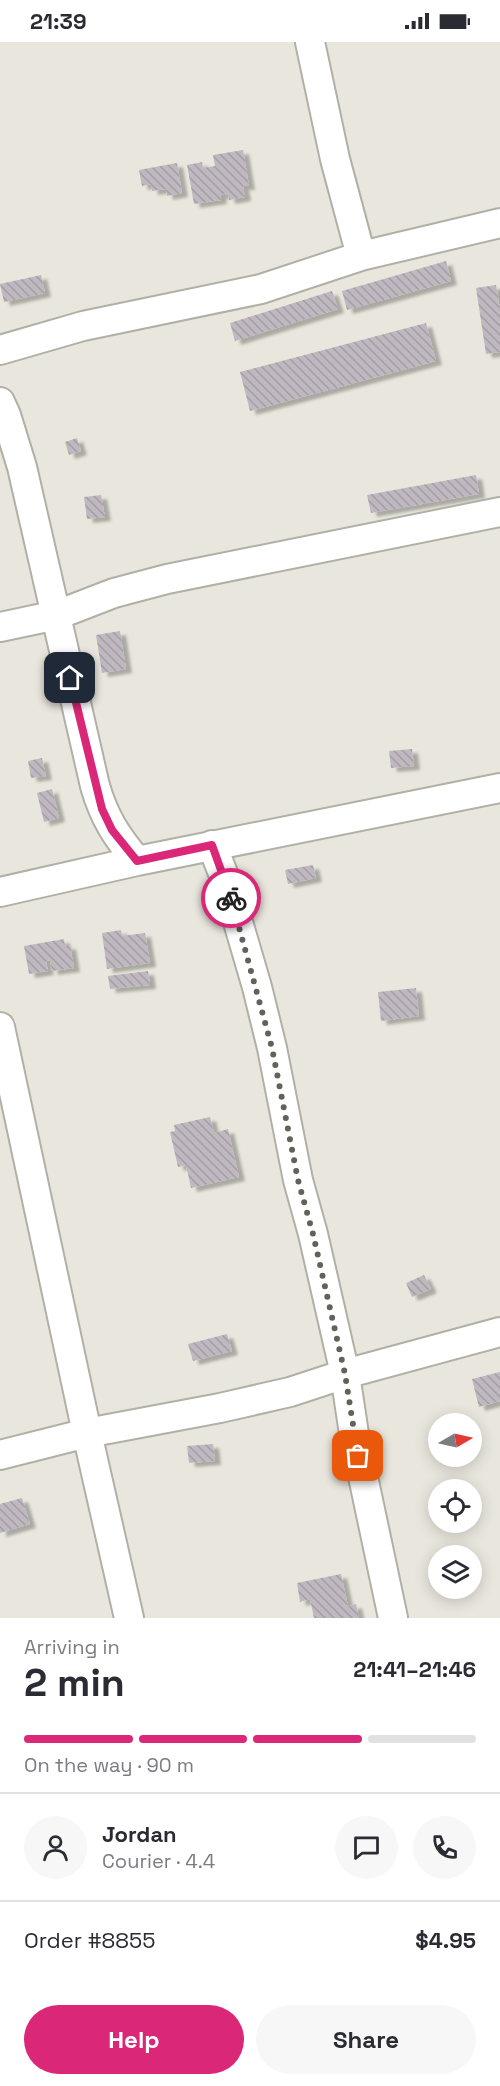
<!DOCTYPE html>
<meta charset="utf-8">
<style>
:root{--surface:#fff;--page:#f7f7f7;--text:#2b2b33;--muted:#7c7c81;--line:#e1e1e2;--accent:#db2777}
body{margin:0;font-family:"Space Grotesk",sans-serif;background:var(--page);color:var(--text);height:100vh;display:flex;flex-direction:column;font-size:22px;white-space:nowrap}
*{box-sizing:border-box;margin:0}
p{font-size:20px;color:var(--muted)}
.icon{flex:none;width:33px;height:33px;fill:none;stroke:currentColor;stroke-width:2;stroke-linecap:round;stroke-linejoin:round}
.map{position:relative;height:1576px;overflow:hidden}
.side{display:flex;flex-direction:column;background:var(--surface);flex:1}
.side>*{flex:none}
.needle{width:39px;rotate:81deg}
.fabs{position:absolute;left:428px;top:1371px;display:grid;gap:12px}
.fabs a{display:grid;place-items:center;width:54px;height:54px;border-radius:50%;background:var(--surface);box-shadow:0 3px 15px #0003;font-size:30px}
.pin{position:absolute;display:grid;place-items:center;width:51px;height:51px;color:#fff;margin:-26px;border-radius:12px;box-shadow:0 3px 9px #0006}
.courier{position:absolute;display:grid;place-items:center;width:60px;height:60px;margin:-30px;border:4px solid #db2777;border-radius:50%;background:#fff;color:#222;box-shadow:0 2px 8px #0007}
.overview em{font-style:normal;font-weight:600}
.overview div{display:flex;flex-direction:column-reverse}
.overview{display:flex;align-items:center;justify-content:space-between;height:102px;padding:0 24px}
h1{font-size:39px;font-weight:600;line-height:45px}
.bar{display:grid;grid-template-columns:repeat(4,1fr);gap:9px 6px;align-content:center;height:72px;padding:0 24px}
.bar i{height:8px;border-radius:4px;background:var(--line)}
.bar .active{background:var(--accent)}
.bar p{grid-column:span 4}
.line{display:flex;align-items:center;gap:15px;padding:0 24px;border-top:2px solid var(--line)}
.line div{flex:1}
.round{display:grid;place-items:center;flex:none;width:63px;height:63px;border-radius:32px;background:var(--page)}
.primary-button{display:flex;gap:12px;margin-top:auto;padding:12px 24px}
.primary-button a{flex:1;height:69px;border-radius:36px;background:var(--accent);color:#fff;font-size:24px;font-weight:600;line-height:69px;text-align:center}
.primary-button a+a{background:var(--page);color:var(--text)}
.status{display:flex;justify-content:space-between;align-items:center;height:42px;padding:0 30px;background:var(--surface);direction:ltr}
.status svg{height:16px;fill:currentColor}
.map>svg:first-child{display:block}
.building{fill:url(#building-back-hatch);filter:url(#shadow)}
.lines{fill:none;stroke-linecap:round;stroke-linejoin:round}
.minor-casing{stroke:#b1b0a6;stroke-width:32}
.minor{stroke:#fff;stroke-width:28}
.done{stroke:#62615b;stroke-width:6;stroke-dasharray:0 10.8}
.route{stroke:#db2777;stroke-width:8}
</style>
<div class="status"><b>21:39</b><svg viewBox="0 0 49 12"><path d="M0 12V9h3v3zM5 12V6h3v6zM10 12V3h3v9zM15 12V0h3v12zM26 1h20v11H26zM47 4h2v5h-2z"/></svg></div>
<div class="map">
<svg width="500" height="1576" viewBox="0 0 500 1576">
<defs>
<pattern id="building-back-hatch" width="6" height="6" patternUnits="userSpaceOnUse" patternTransform="scale(1.5)"><rect width="6" height="6" fill="#bfb8c0"/><path d="M-1 5l2 2M0 0l6 6M5-1l2 2" fill="none" stroke="#a49ea4"/></pattern>
<filter id="shadow"><feDropShadow dx="6" dy="4" stdDeviation="1.5" flood-color="#0004"/></filter>
</defs>
<rect width="100%" height="100%" fill="#e9e7dd"/>
<!-- building -->
<path class="building" d="M 243,108 L 249,144 L 243,144 L 245,155 L 229,158 L 228,152 L 220,153 L 221,158 L 194,162 L 187,123 L 202,120 L 203,126 L 215,124 L 213,113 Z
M 177,121 L 182,151 L 167,154 L 166,147 L 152,149 L 151,142 L 142,144 L 139,128 Z
M 446,219 L 451,239 L 347,268 L 342,249 Z
M 41,233 L 45,251 L 4,260 L 0,242 Z
M 496,243 L 500,268 L 500,310 L 486,312 L 476,246 Z
M 332,249 L 338,267 L 235,299 L 230,281 Z
M 426,281 L 436,319 L 250,369 L 240,330 Z
M 77,396 L 81,409 L 69,413 L 65,400 Z
M 476,433 L 479,452 L 371,471 L 367,453 Z
M 101,453 L 105,475 L 87,477 L 84,455 Z
M 120,589 L 126,627 L 102,631 L 96,593 Z
M 412,707 L 414,724 L 391,726 L 389,709 Z
M 42,716 L 46,734 L 31,736 L 28,719 Z
M 52,747 L 59,776 L 44,780 L 37,751 Z
M 313,823 L 316,836 L 288,842 L 285,828 Z
M 121,888 L 122,894 L 145,891 L 150,921 L 107,927 L 102,891 Z
M 64,897 L 65,904 L 70,903 L 74,926 L 52,929 L 50,918 L 46,919 L 48,929 L 29,932 L 24,904 Z
M 148,929 L 150,943 L 110,947 L 108,934 Z
M 416,946 L 419,974 L 381,979 L 378,950 Z
M 210,1075 L 214,1091 L 228,1087 L 239,1135 L 191,1146 L 186,1123 L 178,1125 L 170,1090 L 175,1089 L 174,1083 Z
M 424,1233 L 431,1247 L 412,1255 L 406,1241 Z
M 227,1292 L 232,1309 L 193,1319 L 188,1302 Z
M 500,1330 L 500,1359 L 479,1365 L 472,1337 Z
M 213,1402 L 215,1419 L 189,1421 L 187,1404 Z
M 22,1456 L 30,1482 L 0,1491 L 0,1462 Z
M 341,1532 L 348,1564 L 356,1562 L 359,1576 L 314,1576 L 310,1557 L 300,1560 L 297,1541 Z"/>
<g class="lines">
<defs>
<path id="minor" d="M 310,0 L 335,117 L 361,214
M 0,308 L 83,284 L 261,247 L 361,214 L 500,181
M 0,360 L 6,373 L 22,425 L 95,744 C 104,775 116,794 137,819
M 0,585 L 57,573 L 114,551 L 167,537 L 500,470
M 212,803 L 226,839 L 257,945 L 272,1006 L 298,1138 L 313,1192 L 345,1332 L 354,1392 L 393,1576
M 0,850 L 137,819 L 500,746
M 0,985 L 87,1391 L 129,1576
M 0,1413 L 87,1391 L 220,1366 L 290,1350 L 345,1332 L 500,1290"/>
</defs>
<!-- minor casing -->
<use href="#minor" class="minor-casing"/>
<!-- minor -->
<use href="#minor" class="minor"/>
</g>
<g class="lines">
<!-- done -->
<path class="done" d="M 231,856 L 272,1006 L 298,1138 L 313,1192 L 345,1332 L 358,1414"/>
<!-- route -->
<path class="route" d="M 70,636 L 102,767 L 112,788 L 137,819 L 212,803 L 231,856"/>
</g>
</svg>
<div class="fabs">
<a><svg class="needle" viewBox="-14 -14 28 28"><path d="M0-13l5 13h-10z" fill="#e53935"/><path d="M0 13l5-13h-10z" fill="#7c7c81"/></svg></a>
<a><svg class="icon" aria-label="locate" viewBox="0 0 24 24"><circle cx="12" cy="12" r="6"/><path d="M12 2v4M12 18v4M2 12h4M18 12h4"/></svg></a>
<a><svg class="icon" aria-label="layers" viewBox="0 0 24 24"><path d="M12 4l9 5-9 5-9-5zM3 14l9 5 9-5"/></svg></a>
</div>
<div class="pin" style="left:358px;top:1414px;background:#ea580c"><svg class="icon" aria-label="bag" viewBox="0 0 24 24"><path d="M5 8h14l-1 12H6zM9 8a3 3 0 0 1 6 0"/></svg></div>
<div class="pin" style="left:70px;top:636px;background:#1f2937"><svg class="icon" aria-label="home" viewBox="0 0 24 24"><path d="M3 11l9-7 9 7M6 9v11h12V9"/></svg></div>
<div class="courier" style="left:231px;top:856px"><svg class="icon" aria-label="bike" viewBox="0 0 24 24"><circle cx="6" cy="16" r="4"/><circle cx="18" cy="16" r="4"/><path d="M6 16l4-8h5l3 8M10 8l3 8H6M13 5h3"/></svg></div>
</div>
<section class="side">
<div class="overview"><div><h1>2 min</h1><p>Arriving in</p></div><em>21:41–21:46</em></div>
<div class="bar"><i class="active"></i><i class="active"></i><i class="active"></i><i></i><p>On the way · 90 m</p></div>
<div class="line" style="height:108px"><a class="round"><svg class="icon" aria-label="person" viewBox="0 0 24 24"><circle cx="12" cy="8" r="4"/><path d="M4 21q1-7 8-7t8 7"/></svg></a><div><b>Jordan</b><p>Courier · 4.4</p></div><a class="round"><svg class="icon" aria-label="chat" viewBox="0 0 24 24"><path d="M4 5h16v11H9l-5 4z"/></svg></a><a class="round"><svg class="icon" aria-label="phone" viewBox="0 0 24 24"><path d="M5 4h4l2 5-3 2q2 4 5 5l2-3 5 2v4C11 20 4 13 5 4z"/></svg></a></div>
<div class="line" style="height:78px"><div>Order #8855</div><b>$4.95</b></div>
<div class="primary-button"><a>Help</a><a>Share</a></div>
</section>
